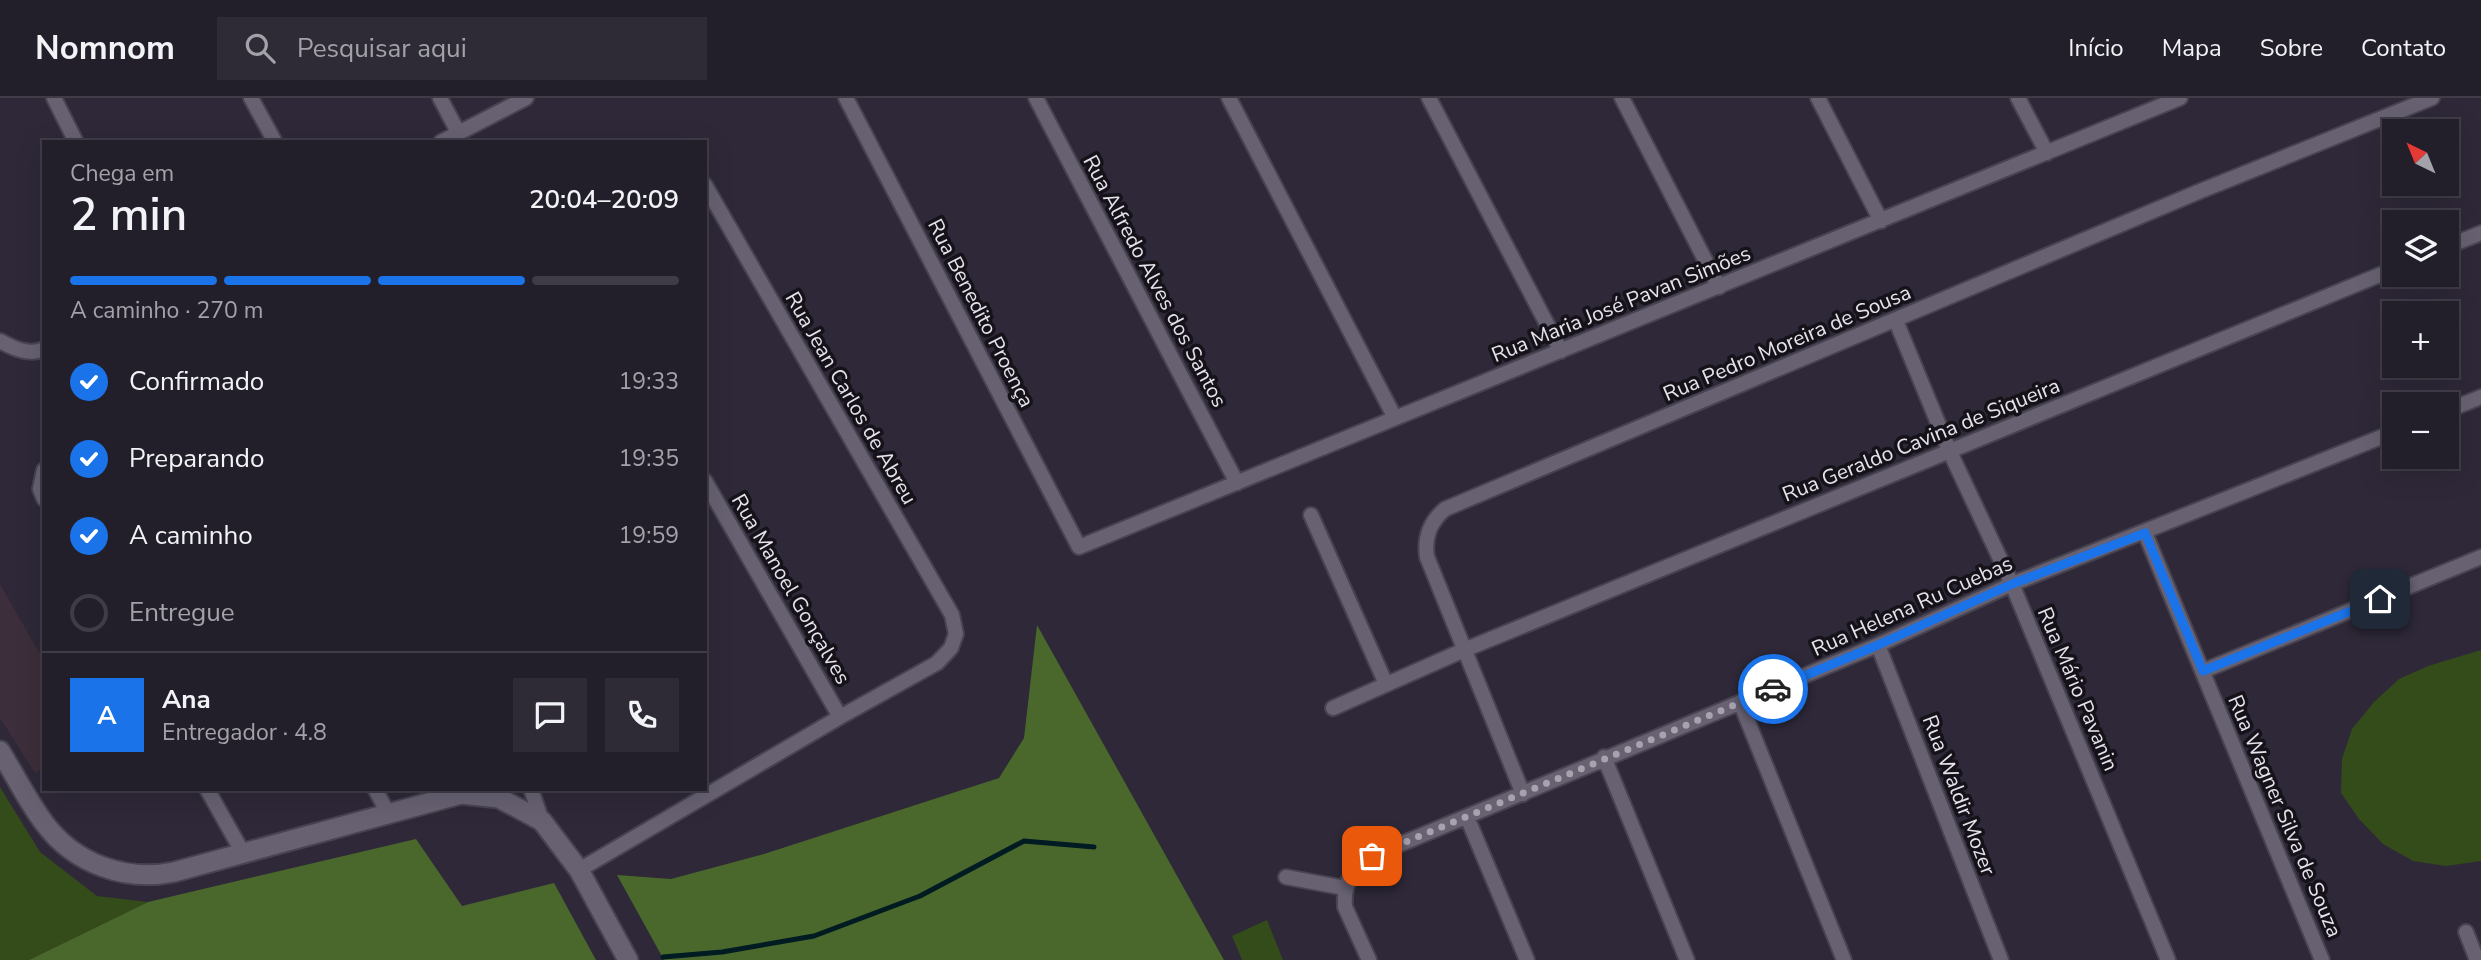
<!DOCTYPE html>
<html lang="pt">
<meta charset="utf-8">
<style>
:root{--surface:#221e2a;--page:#2e2b36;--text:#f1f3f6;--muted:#a2a2a8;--line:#3f3c47;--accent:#1a73e8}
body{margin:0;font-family:"Nunito Sans",sans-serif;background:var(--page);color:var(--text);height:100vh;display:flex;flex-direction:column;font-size:26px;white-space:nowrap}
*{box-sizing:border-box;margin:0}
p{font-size:23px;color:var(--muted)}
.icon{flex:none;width:38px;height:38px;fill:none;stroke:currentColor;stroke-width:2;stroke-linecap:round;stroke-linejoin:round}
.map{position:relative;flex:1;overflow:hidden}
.sheet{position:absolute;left:42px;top:42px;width:665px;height:651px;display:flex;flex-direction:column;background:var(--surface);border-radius:0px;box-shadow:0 7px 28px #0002,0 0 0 2px var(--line)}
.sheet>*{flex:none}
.needle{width:46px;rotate:317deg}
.tools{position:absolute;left:2382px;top:21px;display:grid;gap:14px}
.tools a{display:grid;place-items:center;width:77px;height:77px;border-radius:0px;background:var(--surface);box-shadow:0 7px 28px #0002,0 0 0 2px var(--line);font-size:35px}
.pin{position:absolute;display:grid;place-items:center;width:60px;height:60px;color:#fff;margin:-30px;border-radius:14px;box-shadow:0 4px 10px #0006}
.courier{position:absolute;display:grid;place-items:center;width:70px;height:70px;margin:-35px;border:5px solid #1a73e8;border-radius:50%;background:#fff;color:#222;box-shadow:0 2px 9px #0007}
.head em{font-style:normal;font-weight:600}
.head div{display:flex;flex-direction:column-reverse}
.head{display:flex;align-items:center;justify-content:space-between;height:119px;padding:0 28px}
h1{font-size:46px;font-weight:600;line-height:52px}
.bar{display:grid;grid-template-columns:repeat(4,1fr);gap:10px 7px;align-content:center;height:84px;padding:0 28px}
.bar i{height:9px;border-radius:5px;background:var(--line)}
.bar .on{background:var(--accent)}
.bar p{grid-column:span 4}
.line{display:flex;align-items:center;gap:18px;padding:0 28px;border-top:2px solid var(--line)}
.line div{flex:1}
.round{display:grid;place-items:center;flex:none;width:74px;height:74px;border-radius:0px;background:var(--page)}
ol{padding:0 28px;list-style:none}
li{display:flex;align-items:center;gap:21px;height:77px}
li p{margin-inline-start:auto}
li .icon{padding:7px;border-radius:50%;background:var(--accent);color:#fff;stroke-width:4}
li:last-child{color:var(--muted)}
li i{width:38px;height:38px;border:4px solid var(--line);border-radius:50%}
header{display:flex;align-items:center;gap:42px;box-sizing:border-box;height:98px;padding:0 35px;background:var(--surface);border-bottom:2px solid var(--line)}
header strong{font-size:33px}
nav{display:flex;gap:38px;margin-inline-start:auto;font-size:24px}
.search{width:490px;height:63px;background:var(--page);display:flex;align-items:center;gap:18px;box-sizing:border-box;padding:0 24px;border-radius:0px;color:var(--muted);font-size:26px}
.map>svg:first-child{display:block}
.commercial{fill:#3c2e3a}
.green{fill:#344c1a}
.forest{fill:#4a682b}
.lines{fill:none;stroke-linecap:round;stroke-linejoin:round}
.stream{stroke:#001b22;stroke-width:5}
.minor-casing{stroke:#484350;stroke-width:18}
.secondary-casing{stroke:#484350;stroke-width:23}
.minor{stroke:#676172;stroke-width:14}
.secondary{stroke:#676172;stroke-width:19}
.done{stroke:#a6a2ae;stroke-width:7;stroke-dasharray:0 12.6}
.route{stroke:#1a73e8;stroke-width:9}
.labels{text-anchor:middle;stroke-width:7;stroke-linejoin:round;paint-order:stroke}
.street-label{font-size:21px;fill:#e7e3ed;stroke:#151319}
</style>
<header>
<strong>Nomnom</strong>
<div class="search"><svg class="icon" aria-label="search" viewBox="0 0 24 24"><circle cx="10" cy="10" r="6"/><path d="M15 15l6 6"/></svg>Pesquisar aqui</div>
<nav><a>Início</a><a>Mapa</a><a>Sobre</a><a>Contato</a></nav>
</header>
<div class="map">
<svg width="2481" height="862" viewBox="0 0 2481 862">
<rect width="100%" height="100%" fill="#2e2838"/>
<!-- commercial -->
<path class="commercial" d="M 0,486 L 44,563 L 44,670 L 35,675 L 0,620 Z"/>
<!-- green -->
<path class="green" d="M 2481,552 L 2481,763 L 2446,768 L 2413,763 L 2383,746 L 2359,721 L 2341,695 L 2342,661 L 2352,631 L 2374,604 L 2399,581 L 2428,568 Z
M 0,689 L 40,754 L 97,798 L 148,804 L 29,862 L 0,862 Z
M 1267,822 L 1283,862 L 1242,862 L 1232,838 Z"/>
<!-- forest -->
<path class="forest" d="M 1037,527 L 1224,862 L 664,862 L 617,777 L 671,781 L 764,756 L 999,680 L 1024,640 Z
M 416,741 L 462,808 L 554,785 L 596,862 L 29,862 L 148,804 Z"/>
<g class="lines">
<!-- stream -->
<path class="stream" d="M 663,859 L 722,854 L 814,838 L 920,798 L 1024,743 L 1094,749"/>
<defs>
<path id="minor" d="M 54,0 L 76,44
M 251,0 L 275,44
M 440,0 L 458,34
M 846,0 L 1079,449 L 2180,0
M 1036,0 L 1237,385
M 1229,0 L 1395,320
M 1429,0 L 1561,253
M 1622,0 L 1719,189
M 1818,0 L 1881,123
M 2018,0 L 2047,55
M 441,44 L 526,0
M 2446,149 L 2481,135
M 1896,223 L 1950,354 L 2012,486 L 2168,862
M 0,243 C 13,250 29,258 44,251
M 2446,313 L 2481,299
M 44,372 L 40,391 L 44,401
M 705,383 L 840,619
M 1311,417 L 1386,586
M 2145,435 L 2322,862
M 1878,547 L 2001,862
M 2203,573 L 2481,459
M 1740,604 L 1844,862
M 1333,610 L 1464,552 L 2394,171
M 1604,659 L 1687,862
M 207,691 L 243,755
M 375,691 L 388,715
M 531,691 L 542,723
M 1523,696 L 1427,459 C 1424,439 1430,424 1445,411 L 2198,94 L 2432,0
M 1467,719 L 1527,862
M 579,772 L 840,619 L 937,565 L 951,550 L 956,536 L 952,517 L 705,87
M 1286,779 L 1345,790
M 2466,834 L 2477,862
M 1369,862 L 1345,809 C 1343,786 1352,769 1372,758 L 1878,547 L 2012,486 L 2394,334"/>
<path id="secondary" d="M 0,653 C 15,677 28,704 45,726 C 75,766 126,784 174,774 L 461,696 L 499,700 L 542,723 L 579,772 L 628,862"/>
</defs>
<!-- minor casing -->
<use href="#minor" class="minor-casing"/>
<!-- secondary casing -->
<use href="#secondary" class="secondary-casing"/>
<!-- minor -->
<use href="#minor" class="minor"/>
<!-- secondary -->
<use href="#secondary" class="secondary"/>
</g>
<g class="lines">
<!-- done -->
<path class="done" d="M 1372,758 L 1773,591"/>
<!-- route -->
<path class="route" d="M 1773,591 L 1878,547 L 2012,486 L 2145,435 L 2203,573 L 2380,501"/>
</g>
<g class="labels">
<!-- street labels -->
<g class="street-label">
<text transform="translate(1155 183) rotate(62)" y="7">Rua Alfredo Alves dos Santos</text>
<text transform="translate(1621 206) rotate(-22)" y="7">Rua Maria José Pavan Simões</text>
<text transform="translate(981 215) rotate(63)" y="7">Rua Benedito Proença</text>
<text transform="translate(1787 245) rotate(-23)" y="7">Rua Pedro Moreira de Sousa</text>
<text transform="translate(851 300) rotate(60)" y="7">Rua Jean Carlos de Abreu</text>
<text transform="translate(1921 342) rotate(-22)" y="7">Rua Geraldo Cavina de Siqueira</text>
<text transform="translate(791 491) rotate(60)" y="7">Rua Manoel Gonçalves</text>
<text transform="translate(1912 508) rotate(-24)" y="7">Rua Helena Ru Cuebas</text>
<text transform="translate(2078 591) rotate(67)" y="7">Rua Mário Pavanin</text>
<text transform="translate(1959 697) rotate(69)" y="7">Rua Waldir Mozer</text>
<text transform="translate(2285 718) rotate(67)" y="7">Rua Wagner Silva de Souza</text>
</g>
</g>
</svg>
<div class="tools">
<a><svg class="needle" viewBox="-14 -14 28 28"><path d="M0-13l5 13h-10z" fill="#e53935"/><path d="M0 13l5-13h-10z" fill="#a2a2a8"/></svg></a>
<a><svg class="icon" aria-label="layers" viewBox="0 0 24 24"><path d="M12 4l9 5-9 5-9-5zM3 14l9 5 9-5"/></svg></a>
<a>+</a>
<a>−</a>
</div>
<div class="pin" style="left:1372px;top:758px;background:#ea580c"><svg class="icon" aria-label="bag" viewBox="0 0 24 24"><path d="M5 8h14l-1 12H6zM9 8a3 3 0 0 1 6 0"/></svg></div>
<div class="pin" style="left:2380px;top:501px;background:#1f2937"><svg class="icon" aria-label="home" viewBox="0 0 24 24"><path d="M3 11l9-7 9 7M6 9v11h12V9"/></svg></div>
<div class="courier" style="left:1773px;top:591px"><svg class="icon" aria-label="car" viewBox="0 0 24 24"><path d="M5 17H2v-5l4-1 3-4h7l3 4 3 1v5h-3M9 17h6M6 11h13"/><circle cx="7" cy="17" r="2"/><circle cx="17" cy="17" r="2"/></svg></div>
<section class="sheet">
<div class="head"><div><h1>2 min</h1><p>Chega em</p></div><em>20:04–20:09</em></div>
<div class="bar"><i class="on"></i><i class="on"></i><i class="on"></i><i></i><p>A caminho · 270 m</p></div>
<ol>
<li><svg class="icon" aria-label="check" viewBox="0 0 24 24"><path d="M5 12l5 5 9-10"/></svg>Confirmado<p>19:33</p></li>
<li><svg class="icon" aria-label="check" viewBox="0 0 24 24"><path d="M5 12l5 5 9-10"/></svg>Preparando<p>19:35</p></li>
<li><svg class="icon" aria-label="check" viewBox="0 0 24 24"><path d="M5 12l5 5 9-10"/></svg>A caminho<p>19:59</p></li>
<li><i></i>Entregue</li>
</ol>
<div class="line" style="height:126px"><b class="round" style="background:var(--accent);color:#fff">A</b><div><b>Ana</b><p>Entregador · 4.8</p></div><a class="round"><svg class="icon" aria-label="chat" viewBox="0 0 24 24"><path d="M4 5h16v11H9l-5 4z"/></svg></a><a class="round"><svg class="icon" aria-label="phone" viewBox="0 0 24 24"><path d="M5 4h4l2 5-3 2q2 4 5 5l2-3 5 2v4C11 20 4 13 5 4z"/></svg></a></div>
</section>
</div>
